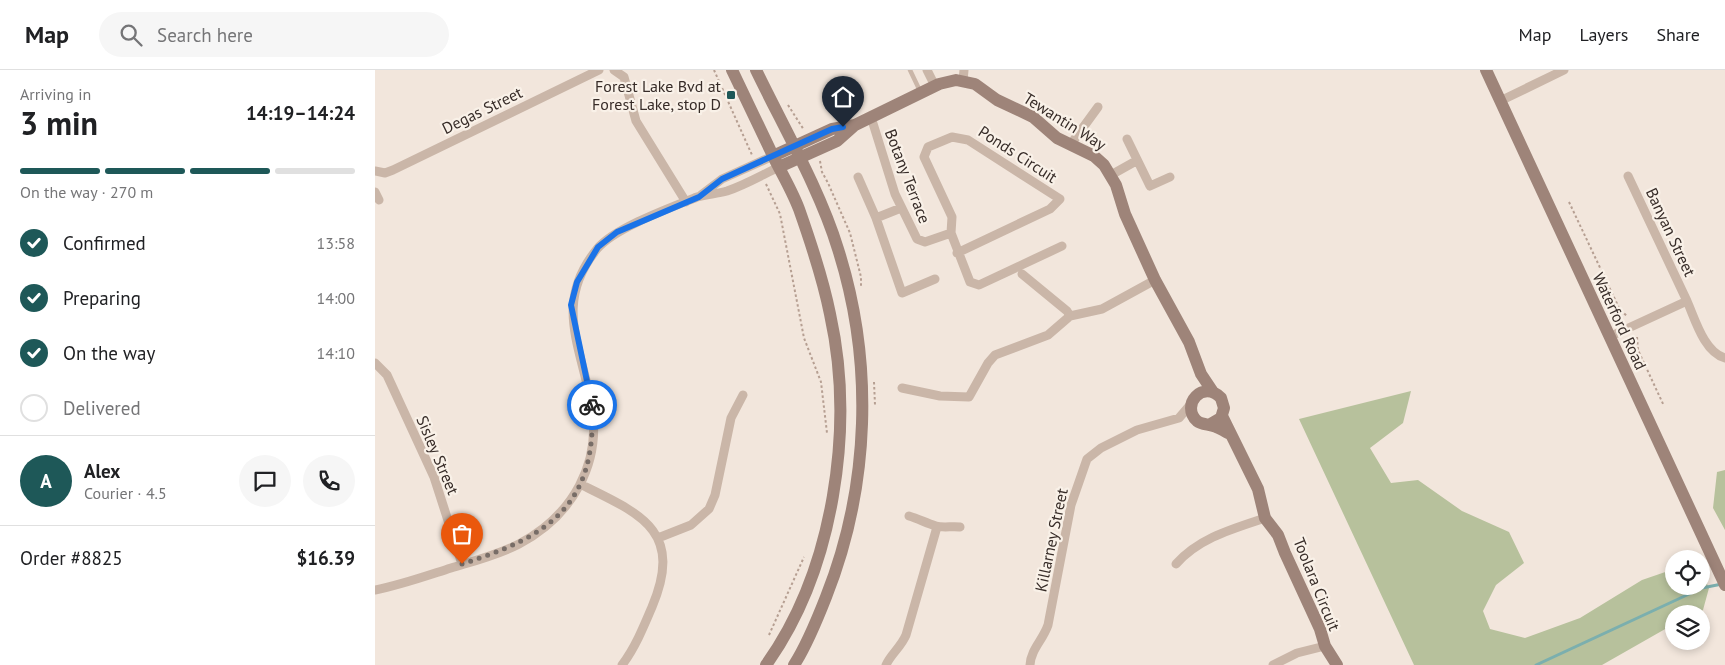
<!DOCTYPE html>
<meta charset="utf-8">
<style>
:root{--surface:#fff;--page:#f6f6f6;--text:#202124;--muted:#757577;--line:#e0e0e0;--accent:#1e5858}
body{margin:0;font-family:"PT Sans",sans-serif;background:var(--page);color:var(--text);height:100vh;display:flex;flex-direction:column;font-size:19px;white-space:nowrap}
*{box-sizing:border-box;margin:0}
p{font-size:16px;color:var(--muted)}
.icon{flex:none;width:28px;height:28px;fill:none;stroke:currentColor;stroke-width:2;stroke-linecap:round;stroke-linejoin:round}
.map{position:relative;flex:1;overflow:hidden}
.panel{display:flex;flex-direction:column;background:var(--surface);width:375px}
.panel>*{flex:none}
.fabs{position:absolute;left:1290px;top:480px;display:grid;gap:10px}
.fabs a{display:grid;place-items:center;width:45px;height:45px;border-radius:50%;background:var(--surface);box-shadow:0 2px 8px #0003;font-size:25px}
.pin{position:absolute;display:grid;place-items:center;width:42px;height:42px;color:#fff;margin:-51px -21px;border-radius:50% 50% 50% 0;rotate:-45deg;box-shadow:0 0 5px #0007}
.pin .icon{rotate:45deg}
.courier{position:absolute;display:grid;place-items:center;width:50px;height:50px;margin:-25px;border:4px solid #1a73e8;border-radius:50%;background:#fff;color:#222;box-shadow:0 1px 6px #0007}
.summary em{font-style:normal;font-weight:700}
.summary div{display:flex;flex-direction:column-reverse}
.summary{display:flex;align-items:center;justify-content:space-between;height:85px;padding:0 20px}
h1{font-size:32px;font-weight:700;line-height:38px}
.bar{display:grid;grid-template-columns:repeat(4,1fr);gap:8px 5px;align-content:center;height:60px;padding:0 20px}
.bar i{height:6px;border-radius:4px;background:var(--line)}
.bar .active{background:var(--accent)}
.bar p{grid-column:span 4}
.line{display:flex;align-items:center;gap:12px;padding:0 20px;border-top:1px solid var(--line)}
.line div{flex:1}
.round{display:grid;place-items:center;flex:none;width:52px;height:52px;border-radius:26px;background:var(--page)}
ol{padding:0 20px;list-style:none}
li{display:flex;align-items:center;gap:15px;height:55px}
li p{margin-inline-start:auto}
li .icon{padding:5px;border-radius:50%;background:var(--accent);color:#fff;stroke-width:4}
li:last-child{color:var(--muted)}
li i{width:28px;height:28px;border:2px solid var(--line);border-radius:50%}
header{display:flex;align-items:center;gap:30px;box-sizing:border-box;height:70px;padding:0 25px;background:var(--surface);border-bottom:1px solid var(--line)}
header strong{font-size:24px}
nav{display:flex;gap:28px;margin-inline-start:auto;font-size:18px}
.search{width:350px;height:45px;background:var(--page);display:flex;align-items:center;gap:12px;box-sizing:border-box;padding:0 18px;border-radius:28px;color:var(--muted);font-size:19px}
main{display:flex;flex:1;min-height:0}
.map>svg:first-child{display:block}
.green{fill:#b7c19c}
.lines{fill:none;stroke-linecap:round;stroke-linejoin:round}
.stream{stroke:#7bafae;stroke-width:3}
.path{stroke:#b69f92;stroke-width:2;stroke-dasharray:2.5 2.5;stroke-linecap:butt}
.lane{stroke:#cab6a8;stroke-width:4.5}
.street{stroke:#cab6a8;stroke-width:9}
.secondary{stroke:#9e8479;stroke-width:12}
.done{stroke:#786d67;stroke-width:5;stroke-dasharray:0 9}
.route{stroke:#1a73e8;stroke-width:6}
.poi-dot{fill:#1e5858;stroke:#f9f1e8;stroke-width:2}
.labels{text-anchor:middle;stroke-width:4.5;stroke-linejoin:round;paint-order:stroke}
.poi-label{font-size:16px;fill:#372c28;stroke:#f9f1e8;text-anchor:end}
.street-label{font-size:16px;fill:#372c28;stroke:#f9f1e8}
</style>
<header>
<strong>Map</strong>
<div class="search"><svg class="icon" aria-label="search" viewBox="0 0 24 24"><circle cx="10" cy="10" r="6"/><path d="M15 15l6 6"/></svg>Search here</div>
<nav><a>Map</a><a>Layers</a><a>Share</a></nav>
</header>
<main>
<section class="panel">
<div class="summary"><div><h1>3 min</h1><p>Arriving in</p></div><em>14:19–14:24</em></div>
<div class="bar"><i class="active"></i><i class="active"></i><i class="active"></i><i></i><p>On the way · 270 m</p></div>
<ol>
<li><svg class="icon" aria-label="check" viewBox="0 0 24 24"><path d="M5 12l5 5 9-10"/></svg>Confirmed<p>13:58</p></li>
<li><svg class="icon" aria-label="check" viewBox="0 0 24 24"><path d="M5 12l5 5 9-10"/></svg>Preparing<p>14:00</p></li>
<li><svg class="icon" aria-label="check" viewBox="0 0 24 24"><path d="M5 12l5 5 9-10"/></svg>On the way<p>14:10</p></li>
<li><i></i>Delivered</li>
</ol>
<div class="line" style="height:90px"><b class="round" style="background:var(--accent);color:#fff">A</b><div><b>Alex</b><p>Courier · 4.5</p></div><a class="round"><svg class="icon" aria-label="chat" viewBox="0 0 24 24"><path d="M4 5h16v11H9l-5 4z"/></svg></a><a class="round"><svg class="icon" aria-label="phone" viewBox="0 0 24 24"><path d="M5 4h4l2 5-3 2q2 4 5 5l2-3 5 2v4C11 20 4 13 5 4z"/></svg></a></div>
<div class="line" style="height:65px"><div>Order #8825</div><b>$16.39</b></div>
</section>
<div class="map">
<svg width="1350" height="595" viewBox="0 0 1350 595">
<rect width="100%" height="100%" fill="#f2e6dc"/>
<!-- green -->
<path class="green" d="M 1036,321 L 1028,353 L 995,378 L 1016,413 L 1043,410 L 1087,441 L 1134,462 L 1149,493 L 1121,515 L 1108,541 L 1115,559 L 1150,568 L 1205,548 L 1267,510 L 1299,499 L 1299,516 L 1326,516 L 1326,502 L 1334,518 L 1328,540 L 1321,544 L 1299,544 L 1299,554 L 1227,595 L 1039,595 L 924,349 Z
M 1350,400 L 1350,460 L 1338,438 L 1342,402 Z"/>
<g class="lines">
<!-- stream -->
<path class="stream" d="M 1161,595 L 1327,518 L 1347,514"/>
<!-- path -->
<path class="path" d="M 339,0 L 377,85
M 413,35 L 429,60
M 445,91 L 447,102 L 453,113 L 475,163 L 486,207 L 486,218
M 391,114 L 405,144 L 429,268 L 446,312 L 452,363
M 1194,132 L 1245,240 L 1252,246
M 1262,267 L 1263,280 L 1289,336
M 499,312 L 500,335
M 394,565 L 429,487"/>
<!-- lane -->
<path class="lane" d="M 535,0 L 545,21"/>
<!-- street -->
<path class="street" d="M 239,0 L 249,7 L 261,51 L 311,132
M 552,0 L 560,16
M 588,11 L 589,0
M 1125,31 L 1189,0
M 496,47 L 520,124 L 542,169 L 550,172 L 576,163
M 752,69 L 775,116 L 795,107
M 696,74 L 723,37
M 0,101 L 10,103 L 18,100 L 224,0
M 736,105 L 761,91
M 1253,106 L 1312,231
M 483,107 L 501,148 L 527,223 L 560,209
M 0,122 L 4,130
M 326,125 L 347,109 L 398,86
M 501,148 L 526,138
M 582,183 L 675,139 L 685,129 L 593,70 L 577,67 L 553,77 L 549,87 L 577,147 L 576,163 L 595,212 L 604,215 L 687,176
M 647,204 L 692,241 L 695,246
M 1234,267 L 1312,231 C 1320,249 1329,282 1350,288
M 0,293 L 12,305 L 59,407 L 87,494
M 527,318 L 565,326 L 594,327 L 613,293 L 620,285 L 673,265 L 695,246 L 727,239 L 780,210
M 207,415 C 266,444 309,461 277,537 C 269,556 260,578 247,595
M 534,446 C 544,449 551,453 561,456 C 567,458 578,456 585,457
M 283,468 L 316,455 L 334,439 L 340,425 L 356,348 L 368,325
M 801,494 C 824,468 857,459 890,448
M 0,520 C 26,515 51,506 76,498 C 99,491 123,485 144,474 C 197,446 228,393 216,333 C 205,274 179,232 222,179 C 239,158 297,137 322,127 C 332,124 342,124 352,121 C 370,115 387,105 404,97
M 511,595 C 516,584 526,577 531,565 L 562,457
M 655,595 C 656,579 668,570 673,555 L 696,435 L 712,389 L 726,378 L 762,360 L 804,348 L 816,334
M 898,595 L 922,583 L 950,576"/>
<!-- secondary -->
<path class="secondary" d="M 357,0 C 372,31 386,61 401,92 C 409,107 418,123 424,139 C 436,173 448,209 455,244 C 480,357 459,500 391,595
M 381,0 C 408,56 445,120 463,179 C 499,292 495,416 451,527 C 442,550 432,575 419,595
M 1111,0 L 1350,515
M 398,86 L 457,59 L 480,55
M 404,97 L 462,71 L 480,55 L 564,14 L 581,10 L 600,14 L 622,30 L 658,47 L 682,68 L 719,86 L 729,95 L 741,115 L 750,144 L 780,210 L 814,272 L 826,304 L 838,322
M 847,346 L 883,419 L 890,448 L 903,465 L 910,483 L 945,559 L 950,576 L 962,595
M 834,355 L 846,348 L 849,338 L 846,328 C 828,309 805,335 822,351 C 827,355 835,354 841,357 C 846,359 851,362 855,364"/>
</g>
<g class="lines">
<!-- done -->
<path class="done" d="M 87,494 C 175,466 222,435 217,335"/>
<!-- route -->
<path class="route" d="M 217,335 L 196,235 L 202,212 L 223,177 L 242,162 L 324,127 L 347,109 L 457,59 L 468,57"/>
</g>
<!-- markers -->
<rect class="poi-dot" x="351" y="20" width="10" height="10" rx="2.5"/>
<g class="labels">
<!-- poi labels -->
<g class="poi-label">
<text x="346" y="22">Forest Lake Bvd at<tspan x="346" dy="18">Forest Lake, stop D</tspan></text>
</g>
<!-- street labels -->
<g class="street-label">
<text transform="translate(107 40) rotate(-26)" y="6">Degas Street</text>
<text transform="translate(690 51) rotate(32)" y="6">Tewantin Way</text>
<text transform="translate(643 84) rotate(33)" y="6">Ponds Circuit</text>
<text transform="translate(533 106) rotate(69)" y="6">Botany Terrace</text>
<text transform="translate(1296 162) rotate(65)" y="6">Banyan Street</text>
<text transform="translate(1245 251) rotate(65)" y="6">Waterford Road</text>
<text transform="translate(63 385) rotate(67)" y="6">Sisley Street</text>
<text transform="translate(676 470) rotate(-78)" y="6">Killarney Street</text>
<text transform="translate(942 514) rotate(68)" y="6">Toolara Circuit</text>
</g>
</g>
</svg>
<div class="fabs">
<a><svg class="icon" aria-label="locate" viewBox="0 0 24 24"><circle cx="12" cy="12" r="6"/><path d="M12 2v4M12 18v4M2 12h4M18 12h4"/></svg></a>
<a><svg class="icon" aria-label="layers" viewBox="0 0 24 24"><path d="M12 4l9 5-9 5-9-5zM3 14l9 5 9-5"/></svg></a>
</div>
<div class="pin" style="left:87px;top:494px;background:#ea580c"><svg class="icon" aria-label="bag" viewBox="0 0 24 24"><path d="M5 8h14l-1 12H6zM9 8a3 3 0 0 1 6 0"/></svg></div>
<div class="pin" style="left:468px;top:57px;background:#1f2937"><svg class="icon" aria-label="home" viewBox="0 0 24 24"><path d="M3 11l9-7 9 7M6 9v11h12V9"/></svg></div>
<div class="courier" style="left:217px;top:335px"><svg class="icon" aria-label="bike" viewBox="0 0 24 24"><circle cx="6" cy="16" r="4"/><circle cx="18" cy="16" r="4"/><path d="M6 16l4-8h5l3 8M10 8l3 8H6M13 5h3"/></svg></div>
</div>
</main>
